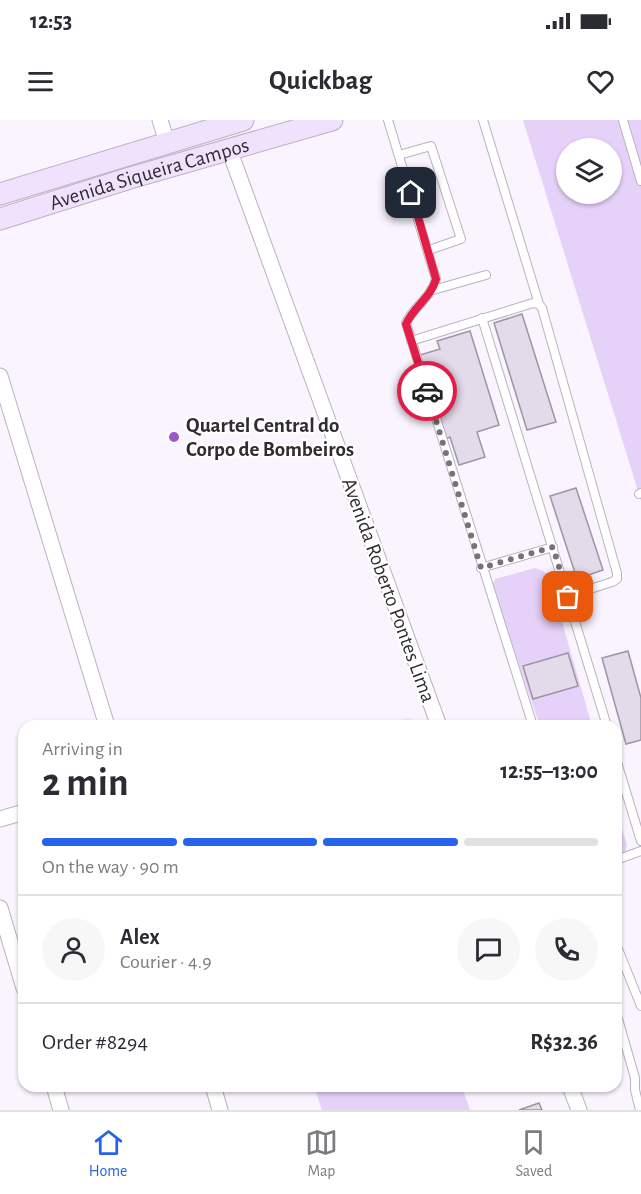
<!DOCTYPE html>
<meta charset="utf-8">
<style>
:root{--surface:#fff;--page:#f7f7f7;--text:#2b2b33;--muted:#7c7c81;--line:#e1e1e2;--accent:#2563eb}
body{margin:0;font-family:"Alegreya Sans",sans-serif;background:var(--page);color:var(--text);height:100vh;display:flex;flex-direction:column;font-size:22px;white-space:nowrap}
*{box-sizing:border-box;margin:0}
p{font-size:20px;color:var(--muted)}
.icon{flex:none;width:33px;height:33px;fill:none;stroke:currentColor;stroke-width:2;stroke-linecap:round;stroke-linejoin:round}
.map{position:relative;flex:1;overflow:hidden}
.drawer{position:absolute;left:18px;top:600px;width:604px;height:372px;display:flex;flex-direction:column;background:var(--surface);border-radius:18px;box-shadow:0 2px 4px #0004}
.drawer>*{flex:none}
.fabs{position:absolute;left:556px;top:18px;display:grid;gap:12px}
.fabs a{display:grid;place-items:center;width:66px;height:66px;border-radius:50%;background:var(--surface);box-shadow:0 2px 4px #0004;font-size:30px}
.pin{position:absolute;display:grid;place-items:center;width:51px;height:51px;color:#fff;margin:-26px;border-radius:12px;box-shadow:0 3px 9px #0006}
.courier{position:absolute;display:grid;place-items:center;width:60px;height:60px;margin:-30px;border:4px solid #e11d48;border-radius:50%;background:#fff;color:#222;box-shadow:0 2px 8px #0007}
.head em{font-style:normal;font-weight:700}
.head div{display:flex;flex-direction:column-reverse}
.head{display:flex;align-items:center;justify-content:space-between;height:102px;padding:0 24px}
h1{font-size:39px;font-weight:700;line-height:45px}
.bar{display:grid;grid-template-columns:repeat(4,1fr);gap:9px 6px;align-content:center;height:72px;padding:0 24px}
.bar i{height:8px;border-radius:4px;background:var(--line)}
.bar .active{background:var(--accent)}
.bar p{grid-column:span 4}
.line{display:flex;align-items:center;gap:15px;padding:0 24px;border-top:2px solid var(--line)}
.line div{flex:1}
.round{display:grid;place-items:center;flex:none;width:63px;height:63px;border-radius:32px;background:var(--page)}
.status{display:flex;justify-content:space-between;align-items:center;height:42px;padding:0 30px;background:var(--surface);direction:ltr}
.status svg{height:16px;fill:currentColor}
header{display:flex;justify-content:space-between;align-items:center;height:78px;padding:0 24px;background:var(--surface);font-size:27px;font-weight:700}
.dock{display:flex;justify-content:space-around;align-items:center;height:84px;border-top:2px solid var(--line);background:var(--surface);font-size:16px;color:var(--muted)}
.dock a{display:grid;justify-items:center;gap:3px}
.dock .active{color:var(--accent)}
.map>svg:first-child{display:block}
.built{fill:#f3e7fe}
.green{fill:#e6d1f9;fill-rule:evenodd}
.building{fill:#e3daea;stroke:#9d95a4;stroke-width:1.5}
.lines{fill:none;stroke-linecap:round;stroke-linejoin:round}
.service-casing{stroke:#bab2c1;stroke-width:10}
.minor-casing{stroke:#bab2c1;stroke-width:17}
.secondary-casing{stroke:#bab2c1;stroke-width:23}
.service{stroke:#fff;stroke-width:8}
.minor{stroke:#fff;stroke-width:15}
.secondary{stroke:#f0e2fc;stroke-width:21}
.done{stroke:#767279;stroke-width:6;stroke-dasharray:0 10.8}
.route{stroke:#e11d48;stroke-width:8}
.poi-dot{fill:#9b56cb;stroke:#fff;stroke-width:2}
.labels{text-anchor:middle;stroke-width:4.5;stroke-linejoin:round;paint-order:stroke}
.street-label{font-size:21px;fill:#302c32;stroke:#fff}
.poi-label{font-size:21px;font-weight:bold;fill:#302c32;stroke:#fff;text-anchor:start}
</style>
<div class="status"><b>12:53</b><svg viewBox="0 0 49 12"><path d="M0 12V9h3v3zM5 12V6h3v6zM10 12V3h3v9zM15 12V0h3v12zM26 1h20v11H26zM47 4h2v5h-2z"/></svg></div>
<header><svg class="icon" aria-label="menu" viewBox="0 0 24 24"><path d="M4 6h16M4 12h16M4 18h16"/></svg>Quickbag<svg class="icon" aria-label="heart" viewBox="0 0 24 24"><path d="M12 20l-8-8c-3-5 5-10 8-4 3-6 11-1 8 4z"/></svg></header>
<div class="map">
<svg width="641" height="990" viewBox="0 0 641 990">
<rect width="100%" height="100%" fill="#f9f4fe"/>
<!-- built -->
<path class="built" d="M 411,597 L 415,606 L 380,606 Z"/>
<!-- green -->
<path class="green" d="M 523,0 L 641,0 L 641,381 L 639,374 ZM 567,28 L 612,28 L 612,74 L 567,74 Z
M 535,448 L 545,452 L 550,460 L 592,606 L 540,606 L 492,467 L 495,459 Z
M 616,689 L 627,725 L 624,737 L 616,743 Z
M 332,966 L 462,966 L 470,990 L 322,990 L 316,972 Z"/>
<!-- building -->
<path class="building" d="M 522,194 L 556,302 L 527,310 L 494,203 Z
M 470,211 L 499,305 L 477,312 L 485,337 L 459,345 L 450,317 L 445,319 L 420,235 L 440,229 L 437,221 Z
M 576,368 L 603,450 L 577,459 L 550,376 Z
M 628,531 L 641,578 L 641,620 L 626,624 L 602,538 Z
M 568,533 L 578,566 L 533,579 L 523,546 Z
M 539,983 L 542,990 L 519,990 Z"/>
<g class="lines">
<defs>
<path id="service" d="M 388,0 L 436,159 C 431,178 414,186 406,203 L 533,606
M 483,0 L 539,184
M 623,0 L 641,61
M 399,35 L 431,26 L 461,119 L 429,130
M 433,170 L 486,155
M 482,198 L 607,606
M 411,221 L 533,183 L 539,184 L 542,188 L 617,453 L 617,459 L 612,462 L 568,476
M 639,374 L 641,373
M 481,448 L 553,427
M 616,639 L 641,721
M 616,740 L 641,731
M 616,824 L 641,886
M 618,899 L 635,958 L 635,970 L 640,990"/>
<path id="minor" d="M 160,0 L 167,22
M 229,29 L 439,606
M 0,256 L 107,606
M 0,699 L 24,692
M 0,788 L 24,868
M 54,966 L 61,990
M 213,966 L 220,990
M 570,966 L 579,990"/>
<g id="secondary">
<path d="M 0,74 L 243,0"/>
<path id="s1" d="M 0,99 L 130,58 L 332,0"/>
</g>
</defs>
<!-- service casing -->
<use href="#service" class="service-casing"/>
<!-- minor casing -->
<use href="#minor" class="minor-casing"/>
<!-- secondary casing -->
<use href="#secondary" class="secondary-casing"/>
<!-- service -->
<use href="#service" class="service"/>
<!-- minor -->
<use href="#minor" class="minor"/>
<!-- secondary -->
<use href="#secondary" class="secondary"/>
</g>
<g class="lines">
<!-- done -->
<path class="done" d="M 427,271 L 481,448 L 553,427 L 568,477"/>
<!-- route -->
<path class="route" d="M 411,73 L 436,159 C 431,178 414,186 406,204 L 427,271"/>
</g>
<!-- markers -->
<circle class="poi-dot" cx="174" cy="317" r="6"/>
<g class="labels">
<!-- street labels -->
<g class="street-label">
<text dy="7" stroke="none"><textPath href="#s1" startOffset="156">Avenida Siqueira Campos</textPath></text>
<text transform="translate(389 470) rotate(70)" y="7">Avenida Roberto Pontes Lima</text>
</g>
<!-- poi labels -->
<g class="poi-label">
<text x="186" y="312">Quartel Central do<tspan x="186" dy="24">Corpo de Bombeiros</tspan></text>
</g>
</g>
</svg>
<div class="fabs">
<a><svg class="icon" aria-label="layers" viewBox="0 0 24 24"><path d="M12 4l9 5-9 5-9-5zM3 14l9 5 9-5"/></svg></a>
</div>
<div class="pin" style="left:568px;top:477px;background:#ea580c"><svg class="icon" aria-label="bag" viewBox="0 0 24 24"><path d="M5 8h14l-1 12H6zM9 8a3 3 0 0 1 6 0"/></svg></div>
<div class="pin" style="left:411px;top:73px;background:#1f2937"><svg class="icon" aria-label="home" viewBox="0 0 24 24"><path d="M3 11l9-7 9 7M6 9v11h12V9"/></svg></div>
<div class="courier" style="left:427px;top:271px"><svg class="icon" aria-label="car" viewBox="0 0 24 24"><path d="M5 17H2v-5l4-1 3-4h7l3 4 3 1v5h-3M9 17h6M6 11h13"/><circle cx="7" cy="17" r="2"/><circle cx="17" cy="17" r="2"/></svg></div>
<section class="drawer">
<div class="head"><div><h1>2 min</h1><p>Arriving in</p></div><em>12:55–13:00</em></div>
<div class="bar"><i class="active"></i><i class="active"></i><i class="active"></i><i></i><p>On the way · 90 m</p></div>
<div class="line" style="height:108px"><a class="round"><svg class="icon" aria-label="person" viewBox="0 0 24 24"><circle cx="12" cy="8" r="4"/><path d="M4 21q1-7 8-7t8 7"/></svg></a><div><b>Alex</b><p>Courier · 4.9</p></div><a class="round"><svg class="icon" aria-label="chat" viewBox="0 0 24 24"><path d="M4 5h16v11H9l-5 4z"/></svg></a><a class="round"><svg class="icon" aria-label="phone" viewBox="0 0 24 24"><path d="M5 4h4l2 5-3 2q2 4 5 5l2-3 5 2v4C11 20 4 13 5 4z"/></svg></a></div>
<div class="line" style="height:78px"><div>Order #8294</div><b>R$32.36</b></div>
</section>
</div>
<nav class="dock">
<a class="active"><svg class="icon" aria-label="home" viewBox="0 0 24 24"><path d="M3 11l9-7 9 7M6 9v11h12V9"/></svg>Home</a>
<a><svg class="icon" aria-label="map" viewBox="0 0 24 24"><path d="M3 6l6-2 6 2 6-2v14l-6 2-6-2-6 2zM9 4v14M15 6v14"/></svg>Map</a>
<a><svg class="icon" aria-label="saved" viewBox="0 0 24 24"><path d="M7 4h10v16l-5-4-5 4z"/></svg>Saved</a>
</nav>
